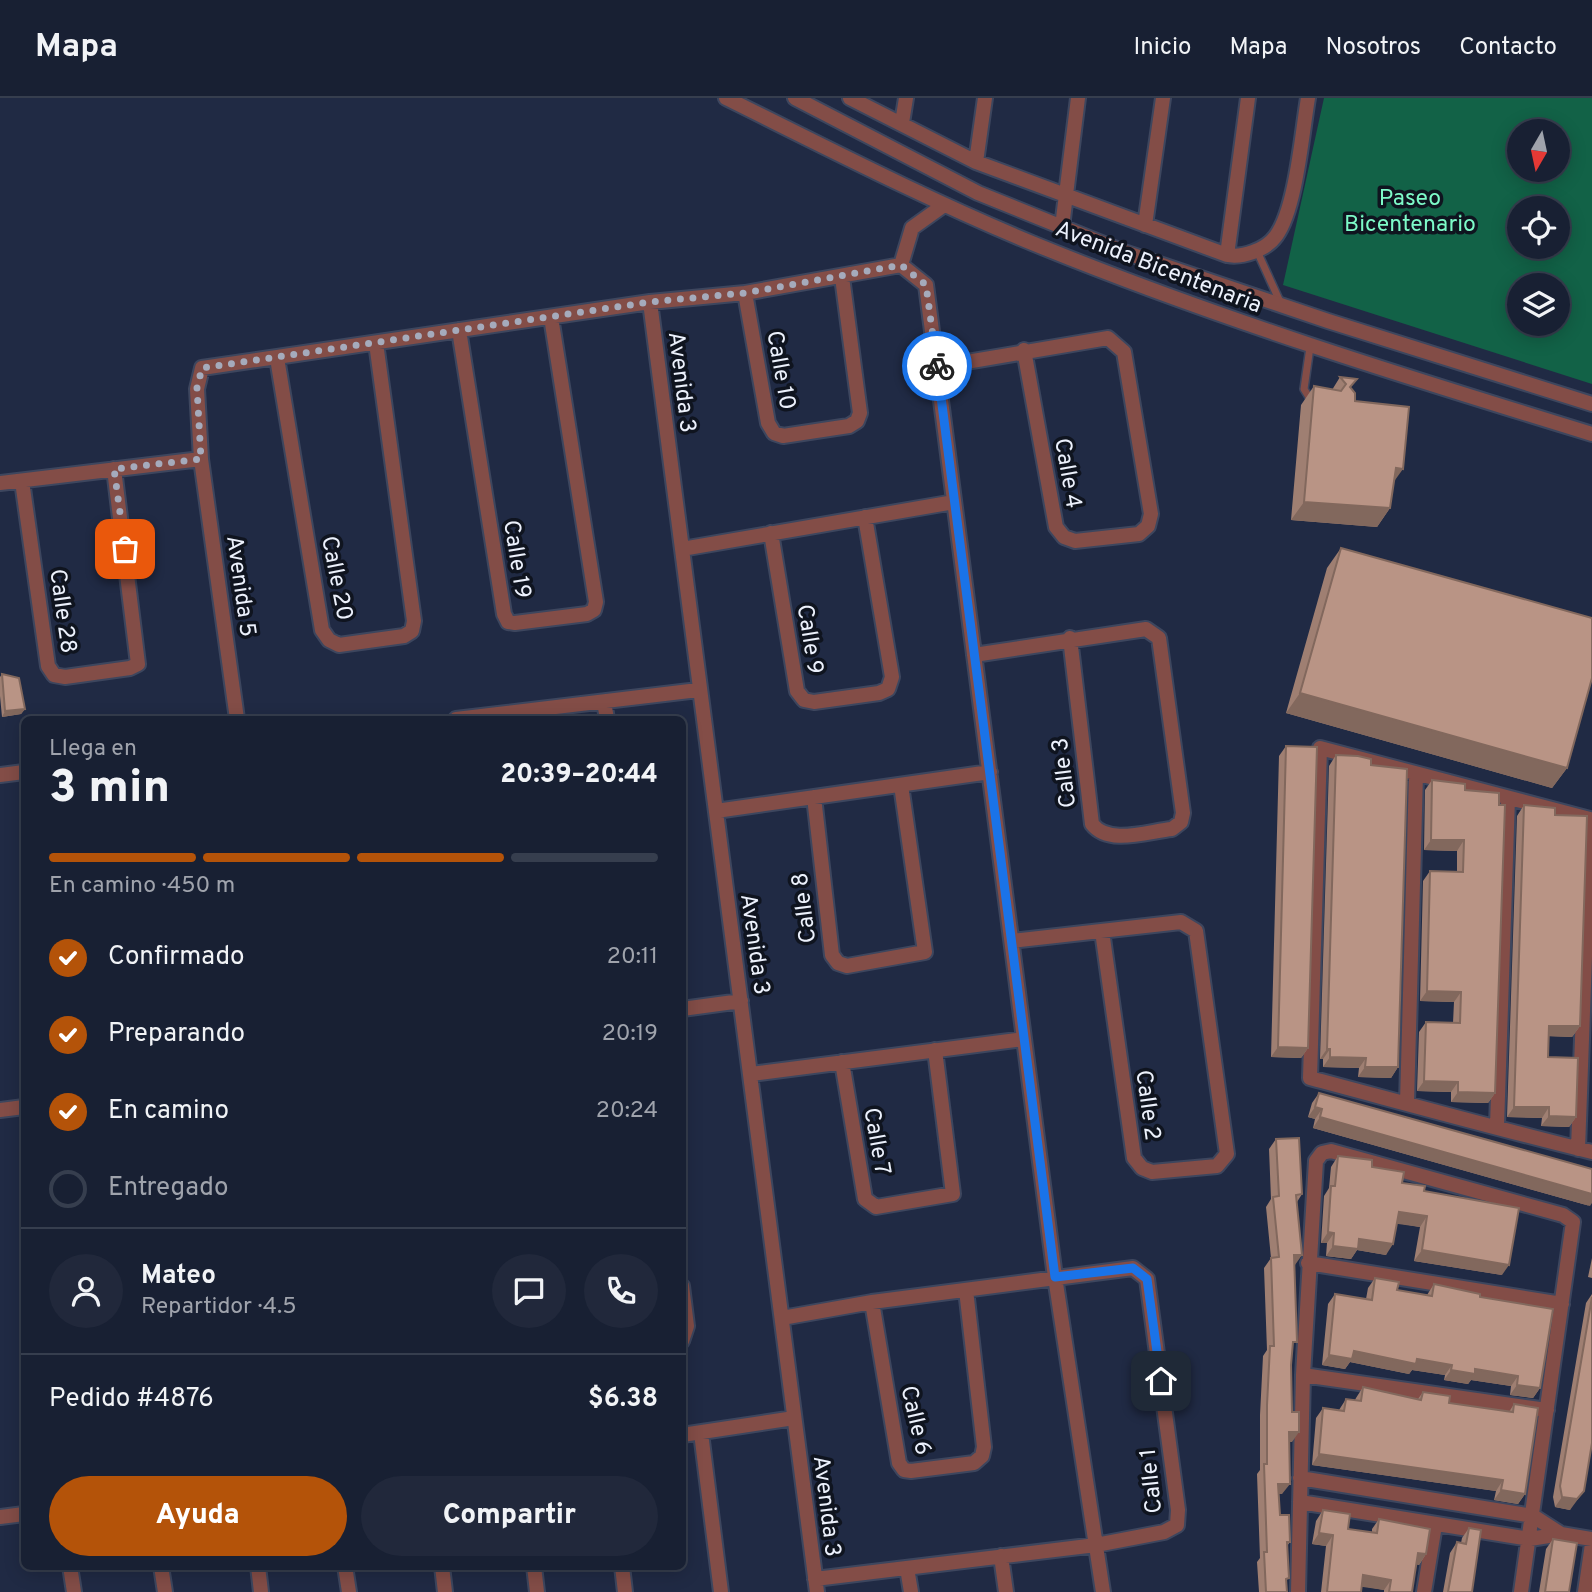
<!DOCTYPE html>
<html lang="es">
<meta charset="utf-8">
<style>
:root{--surface:#182033;--page:#21283b;--text:#f1f3f6;--muted:#9fa3ac;--line:#363e4e;--accent:#b45309}
body{margin:0;font-family:Overpass,sans-serif;background:var(--page);color:var(--text);height:100vh;display:flex;flex-direction:column;font-size:26px;white-space:nowrap}
*{box-sizing:border-box;margin:0}
p{font-size:23px;color:var(--muted)}
.icon{flex:none;width:38px;height:38px;fill:none;stroke:currentColor;stroke-width:2;stroke-linecap:round;stroke-linejoin:round}
.map{position:relative;flex:1;overflow:hidden}
.drawer{position:absolute;left:21px;top:618px;width:665px;height:854px;display:flex;flex-direction:column;background:var(--surface);border-radius:10px;box-shadow:0 4px 18px #0003,0 0 0 2px var(--line)}
.drawer>*{flex:none}
.needle{width:46px;rotate:189deg}
.fabs{position:absolute;left:1507px;top:21px;display:grid;gap:14px}
.fabs a{display:grid;place-items:center;width:63px;height:63px;border-radius:50%;background:var(--surface);box-shadow:0 4px 18px #0003,0 0 0 2px var(--line);font-size:35px}
.pin{position:absolute;display:grid;place-items:center;width:60px;height:60px;color:#fff;margin:-30px;border-radius:14px;box-shadow:0 4px 10px #0006}
.courier{position:absolute;display:grid;place-items:center;width:70px;height:70px;margin:-35px;border:5px solid #1a73e8;border-radius:50%;background:#fff;color:#222;box-shadow:0 2px 9px #0007}
.summary em{font-style:normal;font-weight:800}
.summary div{display:flex;flex-direction:column-reverse}
.summary{display:flex;align-items:center;justify-content:space-between;height:119px;padding:0 28px}
h1{font-size:46px;font-weight:800;line-height:52px}
.bar{display:grid;grid-template-columns:repeat(4,1fr);gap:10px 7px;align-content:center;height:84px;padding:0 28px}
.bar i{height:9px;border-radius:5px;background:var(--line)}
.bar .selected{background:var(--accent)}
.bar p{grid-column:span 4}
.line{display:flex;align-items:center;gap:18px;padding:0 28px;border-top:2px solid var(--line)}
.line div{flex:1}
.round{display:grid;place-items:center;flex:none;width:74px;height:74px;border-radius:37px;background:var(--page)}
ol{padding:0 28px;list-style:none}
li{display:flex;align-items:center;gap:21px;height:77px}
li p{margin-inline-start:auto}
li .icon{padding:7px;border-radius:50%;background:var(--accent);color:#fff;stroke-width:4}
li:last-child{color:var(--muted)}
li i{width:38px;height:38px;border:4px solid var(--line);border-radius:50%}
.action{display:flex;gap:14px;margin-top:auto;padding:14px 28px}
.action a{flex:1;height:80px;border-radius:42px;background:var(--accent);color:#fff;font-size:28px;font-weight:800;line-height:80px;text-align:center}
.action a+a{background:var(--page);color:var(--text)}
header{display:flex;align-items:center;gap:42px;box-sizing:border-box;height:98px;padding:0 35px;background:var(--surface);border-bottom:2px solid var(--line)}
header strong{font-size:33px}
nav{display:flex;gap:38px;margin-inline-start:auto;font-size:24px}
.map>svg:first-child{display:block}
.green{fill:#126247;fill-rule:evenodd}
.lines{fill:none;stroke-linecap:round;stroke-linejoin:round}
.lane-casing{stroke:#3d465e;stroke-width:10}
.street-casing{stroke:#3d465e;stroke-width:18}
.lane{stroke:#834d47;stroke-width:7}
.street{stroke:#834d47;stroke-width:14}
.wall{fill:#9f7f72}
.shaded-wall{fill:#82685d}
.building{fill:#b99485;stroke:#82685d;stroke-width:2}
.done{stroke:#a5abbc;stroke-width:7;stroke-dasharray:0 12.6}
.route{stroke:#1a73e8;stroke-width:9}
.labels{text-anchor:middle;stroke-width:7;stroke-linejoin:round;paint-order:stroke}
.park-label{font-size:23px;fill:#7dfac8;stroke:#0f141f}
.street-label{font-size:23px;fill:#ecf1fc;stroke:#0f141f}
</style>
<header>
<strong>Mapa</strong>
<nav><a>Inicio</a><a>Mapa</a><a>Nosotros</a><a>Contacto</a></nav>
</header>
<div class="map">
<svg width="1592" height="1494" viewBox="0 0 1592 1494">
<rect width="100%" height="100%" fill="#202a44"/>
<!-- green -->
<path class="green" d="M 1324,0 L 1592,0 L 1592,286 L 1283,187 ZM 1519,33 L 1558,33 L 1558,72 L 1519,72 ZM 1519,110 L 1558,110 L 1558,149 L 1519,149 ZM 1519,187 L 1558,187 L 1558,226 L 1519,226 Z"/>
<g class="lines">
<defs>
<path id="lane" d="M 1257,153 L 1281,206
M 1310,249 L 1304,291 L 1312,304"/>
<path id="street" d="M 726,0 C 827,50 928,102 1032,145 C 1215,220 1403,278 1592,336
M 795,0 L 978,95 L 1124,154 L 1328,223 L 1592,306
M 850,0 L 976,64 L 1227,157
M 1248,0 L 1227,157 C 1242,160 1266,152 1276,138 C 1296,111 1302,35 1308,0
M 902,25 L 906,0
M 976,64 L 985,0
M 1145,127 L 1163,0
M 1062,129 L 1078,0
M 901,167 L 926,187 L 1055,1179 L 1103,1494
M 901,167 L 912,130 L 944,107
M 745,195 L 768,325 L 774,335 L 783,338 L 849,328 L 857,323 L 860,315 L 842,179
M 650,204 L 817,1494
M 459,232 L 504,516 L 508,524 L 515,525 L 587,516 L 594,512 L 596,504 L 551,219
M 277,260 L 322,532 L 329,542 L 339,547 L 404,538 L 412,533 L 414,523 L 376,245
M 937,269 L 1108,240 L 1124,254 L 1151,416 L 1148,428 L 1139,436 L 1075,443 L 1064,439 L 1056,429 L 1024,252
M 201,361 L 237,621
M 22,383 L 48,568 L 54,577 L 65,579 L 130,570 L 138,566 L 114,371
M 0,385 L 201,361 L 197,291 L 202,270 L 650,204 L 745,195 L 901,167
M 771,435 L 797,593 L 804,602 L 814,604 L 879,595 L 888,591 L 892,579 L 865,419
M 682,451 L 954,404
M 974,557 L 1146,531 L 1159,540 L 1183,715 L 1181,724 L 1172,731 C 1149,733 1109,748 1092,726 L 1070,540
M 604,604 L 607,621
M 456,621 L 698,592
M 0,677 L 24,674
M 814,699 L 832,857 L 838,865 L 847,868 L 925,854 L 901,687
M 716,713 L 990,674
M 1012,843 L 1181,824 L 1196,833 L 1227,1056 L 1217,1068 L 1152,1074 L 1142,1070 L 1134,1060 L 1102,833
M 682,911 L 741,903
M 842,964 L 865,1101 L 876,1109 L 953,1096 L 935,952
M 751,976 L 1024,941
M 1407,1005 L 1416,676
M 0,1012 L 24,1009
M 1497,1028 L 1508,700
M 1578,1051 L 1590,721 L 1320,650 L 1310,980 C 1404,1005 1498,1031 1592,1054
M 1308,1165 L 1562,1206
M 682,1188 L 687,1228 L 682,1243
M 872,1204 L 899,1365 L 904,1372 L 911,1373 L 974,1365 L 982,1358 L 984,1349 L 966,1192
M 782,1220 L 872,1204 L 1133,1170 L 1147,1181 L 1178,1412 L 1177,1427 L 1164,1434 L 1096,1447 L 815,1481
M 1303,1277 L 1547,1312
M 701,1335 L 721,1494
M 682,1337 L 794,1320
M 1300,1380 L 1533,1418 L 1561,1436
M 1300,1404 L 1530,1441 L 1561,1436 L 1592,1441
M 0,1419 L 24,1416
M 1001,1458 L 1006,1494
M 70,1468 L 74,1494
M 161,1468 L 165,1494
M 258,1468 L 261,1494
M 345,1468 L 349,1494
M 442,1468 L 445,1494
M 534,1468 L 537,1494
M 622,1468 L 625,1494
M 907,1470 L 911,1494
M 1298,1494 L 1303,1277 L 1316,1063 L 1322,1055 L 1331,1053 L 1563,1117 L 1573,1124 L 1521,1494
M 1424,1494 L 1435,1427
M 1585,1494 L 1592,1446"/>
</defs>
<!-- lane casing -->
<use href="#lane" class="lane-casing"/>
<!-- street casing -->
<use href="#street" class="street-casing"/>
<!-- lane -->
<use href="#lane" class="lane"/>
<!-- street -->
<use href="#street" class="street"/>
</g>
<!-- wall -->
<path class="wall" d="M 1340,279 L 1351,290 L 1355,303 L 1394,383 L 1390,410 L 1377,429 L 1291,422 L 1301,307 L 1314,288 L 1332,292 Z
M 1341,450 L 1567,670 L 1552,690 L 1286,615 L 1327,470 Z
M 2,576 L 25,611 L 21,616 L 2,619 L 0,598 L 0,579 Z
M 1286,648 L 1308,950 L 1301,960 L 1271,959 L 1279,658 Z
M 1336,657 L 1371,667 L 1398,969 L 1391,980 L 1358,979 L 1359,970 L 1323,969 L 1323,961 L 1320,961 L 1329,668 Z
M 1432,682 L 1465,692 L 1495,995 L 1488,1005 L 1451,1004 L 1451,994 L 1417,993 L 1419,934 L 1426,924 L 1453,925 L 1454,904 L 1420,903 L 1423,783 L 1430,773 L 1457,773 L 1457,753 L 1424,752 L 1425,692 Z
M 1524,707 L 1555,717 L 1580,928 L 1572,939 L 1549,938 L 1548,959 L 1576,1019 L 1569,1029 L 1541,1028 L 1542,1020 L 1507,1019 L 1517,718 Z
M 1319,995 L 1590,1108 L 1313,1030 L 1315,1021 L 1308,1019 L 1312,1005 Z
M 1276,1041 L 1302,1096 L 1297,1104 L 1291,1267 L 1292,1344 L 1289,1344 L 1282,1396 L 1279,1396 L 1280,1417 L 1290,1444 L 1287,1448 L 1287,1494 L 1259,1494 L 1257,1464 L 1260,1460 L 1257,1376 L 1260,1372 L 1260,1317 L 1263,1258 L 1267,1252 L 1264,1170 L 1271,1160 L 1266,1109 L 1271,1101 L 1269,1051 Z
M 1338,1058 L 1372,1069 L 1402,1085 L 1424,1093 L 1502,1177 L 1414,1163 L 1420,1129 L 1397,1125 L 1386,1157 L 1357,1152 L 1351,1161 L 1326,1158 L 1327,1145 L 1321,1145 L 1324,1098 L 1329,1090 L 1331,1069 Z
M 1592,1160 L 1592,1180 L 1588,1179 Z
M 1375,1180 L 1397,1192 L 1427,1197 L 1434,1186 L 1480,1199 L 1540,1290 L 1533,1300 L 1510,1297 L 1511,1288 L 1471,1282 L 1468,1286 L 1444,1282 L 1445,1277 L 1412,1272 L 1409,1276 L 1350,1264 L 1345,1271 L 1322,1267 L 1328,1206 L 1335,1196 L 1366,1201 L 1368,1190 Z
M 1592,1196 L 1592,1345 L 1570,1412 L 1555,1409 L 1553,1399 L 1586,1205 Z
M 1363,1289 L 1418,1301 L 1423,1294 L 1449,1305 L 1509,1314 L 1514,1306 L 1525,1396 L 1518,1406 L 1494,1402 L 1496,1393 L 1312,1367 L 1316,1320 L 1323,1310 L 1339,1312 L 1346,1301 L 1355,1302 L 1356,1300 Z
M 1323,1412 L 1348,1431 L 1372,1434 L 1372,1431 L 1379,1421 L 1426,1456 L 1419,1467 L 1416,1466 L 1412,1494 L 1384,1494 L 1384,1492 L 1362,1488 L 1361,1494 L 1321,1494 L 1326,1448 L 1312,1446 L 1316,1423 Z
M 1469,1430 L 1472,1494 L 1443,1494 L 1450,1455 L 1457,1444 L 1461,1445 L 1462,1440 Z
M 1553,1441 L 1569,1494 L 1539,1494 L 1546,1451 Z"/>
<!-- shaded-wall -->
<path class="shaded-wall" d="M 1396,370 L 1403,371 L 1390,389 Z
M 1304,404 L 1390,410 L 1377,429 L 1291,422 Z
M 1300,595 L 1567,670 L 1552,690 L 1286,615 Z
M 25,611 L 21,616 L 2,619 L 5,613 Z
M 1431,742 L 1464,742 L 1457,753 L 1424,752 Z
M 1427,893 L 1461,894 L 1454,904 L 1420,903 Z
M 1549,928 L 1580,928 L 1572,939 L 1542,938 Z
M 1278,949 L 1308,950 L 1301,960 L 1271,959 Z
M 1327,951 L 1330,951 L 1323,961 L 1320,961 Z
M 1330,959 L 1366,960 L 1359,970 L 1323,969 Z
M 1365,969 L 1398,969 L 1391,980 L 1358,979 Z
M 1424,983 L 1458,984 L 1451,994 L 1417,993 Z
M 1458,994 L 1495,995 L 1488,1005 L 1451,1004 Z
M 1315,1009 L 1322,1011 L 1315,1021 L 1308,1019 Z
M 1514,1009 L 1549,1009 L 1542,1020 L 1507,1019 Z
M 1549,1018 L 1576,1019 L 1569,1029 L 1541,1028 Z
M 1320,1019 L 1592,1096 L 1592,1105 L 1590,1108 L 1313,1030 Z
M 1399,1114 L 1427,1118 L 1420,1129 L 1391,1125 Z
M 1328,1134 L 1334,1135 L 1327,1145 L 1321,1145 Z
M 1359,1141 L 1393,1146 L 1386,1157 L 1357,1152 L 1351,1161 L 1326,1158 L 1333,1148 Z
M 1422,1152 L 1509,1167 L 1502,1177 L 1414,1163 Z
M 1294,1157 L 1302,1157 L 1295,1167 Z
M 1354,1253 L 1417,1261 L 1452,1267 L 1445,1277 L 1412,1272 L 1409,1276 L 1350,1264 L 1345,1271 L 1322,1267 L 1329,1257 Z
M 1475,1271 L 1518,1278 L 1511,1288 L 1471,1282 L 1468,1286 L 1444,1282 L 1451,1272 Z
M 1517,1287 L 1540,1290 L 1533,1300 L 1510,1297 Z
M 1289,1334 L 1299,1334 L 1292,1344 L 1282,1344 Z
M 1319,1356 L 1503,1382 L 1496,1393 L 1312,1367 Z
M 1278,1386 L 1290,1386 L 1282,1396 L 1271,1396 Z
M 1501,1392 L 1525,1396 L 1518,1406 L 1494,1402 Z
M 1584,1393 L 1570,1412 L 1555,1409 L 1562,1399 Z
M 1319,1435 L 1333,1437 L 1326,1448 L 1312,1446 Z
M 1418,1455 L 1426,1456 L 1419,1467 L 1411,1465 Z
M 1363,1477 L 1391,1482 L 1384,1492 L 1356,1488 Z"/>
<!-- building -->
<path class="building" d="M 1340,279 L 1357,281 L 1350,289 L 1355,295 L 1355,303 L 1409,309 L 1403,371 L 1396,370 L 1390,410 L 1304,404 L 1314,288 L 1341,293 L 1346,286 Z
M 1341,450 L 1592,520 L 1592,580 L 1567,670 L 1300,595 Z
M 2,576 L 19,580 L 25,611 L 5,613 Z
M 1286,648 L 1317,649 L 1308,950 L 1278,949 Z
M 1336,657 L 1358,658 L 1371,661 L 1371,667 L 1407,671 L 1398,969 L 1365,969 L 1366,960 L 1330,959 L 1330,951 L 1327,951 Z
M 1432,682 L 1465,686 L 1465,692 L 1499,695 L 1499,707 L 1505,707 L 1495,995 L 1458,994 L 1458,984 L 1424,983 L 1426,924 L 1460,925 L 1461,894 L 1427,893 L 1430,773 L 1463,774 L 1464,742 L 1431,742 Z
M 1524,707 L 1555,710 L 1555,717 L 1587,718 L 1580,928 L 1549,928 L 1548,959 L 1578,960 L 1576,1019 L 1549,1018 L 1549,1009 L 1514,1009 Z
M 1319,995 L 1592,1071 L 1592,1096 L 1320,1019 L 1322,1011 L 1315,1009 Z
M 1299,1040 L 1302,1096 L 1296,1097 L 1302,1157 L 1294,1157 L 1297,1244 L 1293,1244 L 1291,1267 L 1292,1314 L 1299,1314 L 1299,1334 L 1289,1334 L 1290,1386 L 1278,1386 L 1280,1417 L 1289,1417 L 1290,1444 L 1287,1444 L 1289,1480 L 1286,1481 L 1287,1494 L 1266,1494 L 1264,1454 L 1267,1454 L 1264,1366 L 1267,1366 L 1267,1307 L 1270,1248 L 1274,1248 L 1271,1160 L 1279,1159 L 1273,1099 L 1279,1098 L 1276,1041 Z
M 1338,1058 L 1372,1062 L 1372,1069 L 1404,1074 L 1402,1085 L 1425,1088 L 1424,1093 L 1519,1110 L 1509,1167 L 1422,1152 L 1427,1118 L 1399,1114 L 1393,1146 L 1359,1141 L 1358,1151 L 1333,1148 L 1334,1135 L 1328,1134 L 1331,1088 L 1335,1088 Z
M 1375,1180 L 1399,1184 L 1397,1192 L 1432,1198 L 1434,1186 L 1480,1196 L 1480,1199 L 1553,1211 L 1540,1290 L 1517,1287 L 1518,1278 L 1475,1271 L 1475,1276 L 1451,1272 L 1452,1267 L 1417,1261 L 1416,1266 L 1354,1253 L 1352,1261 L 1329,1257 L 1335,1196 L 1372,1202 Z
M 1592,1199 L 1592,1345 L 1584,1393 L 1577,1401 L 1562,1399 L 1560,1388 Z
M 1363,1289 L 1421,1302 L 1423,1294 L 1450,1298 L 1449,1305 L 1513,1314 L 1514,1306 L 1538,1310 L 1525,1396 L 1501,1392 L 1503,1382 L 1319,1356 L 1323,1310 L 1344,1313 L 1346,1301 L 1361,1303 Z
M 1323,1412 L 1350,1416 L 1348,1431 L 1377,1435 L 1379,1421 L 1430,1431 L 1426,1456 L 1418,1455 L 1412,1494 L 1389,1494 L 1391,1482 L 1363,1477 L 1361,1494 L 1327,1494 L 1333,1437 L 1319,1435 Z
M 1469,1430 L 1481,1432 L 1472,1494 L 1448,1494 L 1457,1444 L 1466,1446 Z
M 1553,1441 L 1577,1445 L 1569,1494 L 1545,1494 Z"/>
<g class="lines">
<!-- done -->
<path class="done" d="M 125,451 L 114,371 L 201,361 L 197,290 L 202,270 L 650,204 L 745,195 L 901,167 L 926,187 L 937,268"/>
<!-- route -->
<path class="route" d="M 937,268 L 1055,1179 L 1133,1170 L 1147,1181 L 1161,1283"/>
</g>
<g class="labels">
<!-- park labels -->
<g class="park-label">
<text x="1410" y="107">Paseo<tspan x="1410" dy="26">Bicentenario</tspan></text>
</g>
<!-- street labels -->
<g class="street-label">
<text transform="translate(1159 168) rotate(21)" y="8">Avenida Bicentenaria</text>
<text transform="translate(782 272) rotate(80)" y="8">Calle 10</text>
<text transform="translate(683 284) rotate(83)" y="8">Avenida 3</text>
<text transform="translate(1069 375) rotate(80)" y="8">Calle 4</text>
<text transform="translate(518 461) rotate(81)" y="8">Calle 19</text>
<text transform="translate(338 480) rotate(79)" y="8">Calle 20</text>
<text transform="translate(242 488) rotate(82)" y="8">Avenida 5</text>
<text transform="translate(64 513) rotate(82)" y="8">Calle 28</text>
<text transform="translate(811 541) rotate(81)" y="8">Calle 9</text>
<text transform="translate(1063 675) rotate(-97)" y="8">Calle 3</text>
<text transform="translate(803 810) rotate(-97)" y="8">Calle 8</text>
<text transform="translate(756 846) rotate(82)" y="8">Avenida 3</text>
<text transform="translate(1149 1007) rotate(82)" y="8">Calle 2</text>
<text transform="translate(878 1043) rotate(80)" y="8">Calle 7</text>
<text transform="translate(917 1322) rotate(77)" y="8">Calle 6</text>
<text transform="translate(1150 1383) rotate(-96)" y="8">Calle 1</text>
<text transform="translate(828 1408) rotate(83)" y="8">Avenida 3</text>
</g>
</g>
</svg>
<div class="fabs">
<a><svg class="needle" viewBox="-14 -14 28 28"><path d="M0-13l5 13h-10z" fill="#e53935"/><path d="M0 13l5-13h-10z" fill="#9fa3ac"/></svg></a>
<a><svg class="icon" aria-label="locate" viewBox="0 0 24 24"><circle cx="12" cy="12" r="6"/><path d="M12 2v4M12 18v4M2 12h4M18 12h4"/></svg></a>
<a><svg class="icon" aria-label="layers" viewBox="0 0 24 24"><path d="M12 4l9 5-9 5-9-5zM3 14l9 5 9-5"/></svg></a>
</div>
<div class="pin" style="left:125px;top:451px;background:#ea580c"><svg class="icon" aria-label="bag" viewBox="0 0 24 24"><path d="M5 8h14l-1 12H6zM9 8a3 3 0 0 1 6 0"/></svg></div>
<div class="pin" style="left:1161px;top:1283px;background:#1f2937"><svg class="icon" aria-label="home" viewBox="0 0 24 24"><path d="M3 11l9-7 9 7M6 9v11h12V9"/></svg></div>
<div class="courier" style="left:937px;top:268px"><svg class="icon" aria-label="bike" viewBox="0 0 24 24"><circle cx="6" cy="16" r="4"/><circle cx="18" cy="16" r="4"/><path d="M6 16l4-8h5l3 8M10 8l3 8H6M13 5h3"/></svg></div>
<section class="drawer">
<div class="summary"><div><h1>3 min</h1><p>Llega en</p></div><em>20:39–20:44</em></div>
<div class="bar"><i class="selected"></i><i class="selected"></i><i class="selected"></i><i></i><p>En camino · 450 m</p></div>
<ol>
<li><svg class="icon" aria-label="check" viewBox="0 0 24 24"><path d="M5 12l5 5 9-10"/></svg>Confirmado<p>20:11</p></li>
<li><svg class="icon" aria-label="check" viewBox="0 0 24 24"><path d="M5 12l5 5 9-10"/></svg>Preparando<p>20:19</p></li>
<li><svg class="icon" aria-label="check" viewBox="0 0 24 24"><path d="M5 12l5 5 9-10"/></svg>En camino<p>20:24</p></li>
<li><i></i>Entregado</li>
</ol>
<div class="line" style="height:126px"><a class="round"><svg class="icon" aria-label="person" viewBox="0 0 24 24"><circle cx="12" cy="8" r="4"/><path d="M4 21q1-7 8-7t8 7"/></svg></a><div><b>Mateo</b><p>Repartidor · 4.5</p></div><a class="round"><svg class="icon" aria-label="chat" viewBox="0 0 24 24"><path d="M4 5h16v11H9l-5 4z"/></svg></a><a class="round"><svg class="icon" aria-label="phone" viewBox="0 0 24 24"><path d="M5 4h4l2 5-3 2q2 4 5 5l2-3 5 2v4C11 20 4 13 5 4z"/></svg></a></div>
<div class="line" style="height:91px"><div>Pedido #4876</div><b>$6.38</b></div>
<div class="action"><a>Ayuda</a><a>Compartir</a></div>
</section>
</div>
